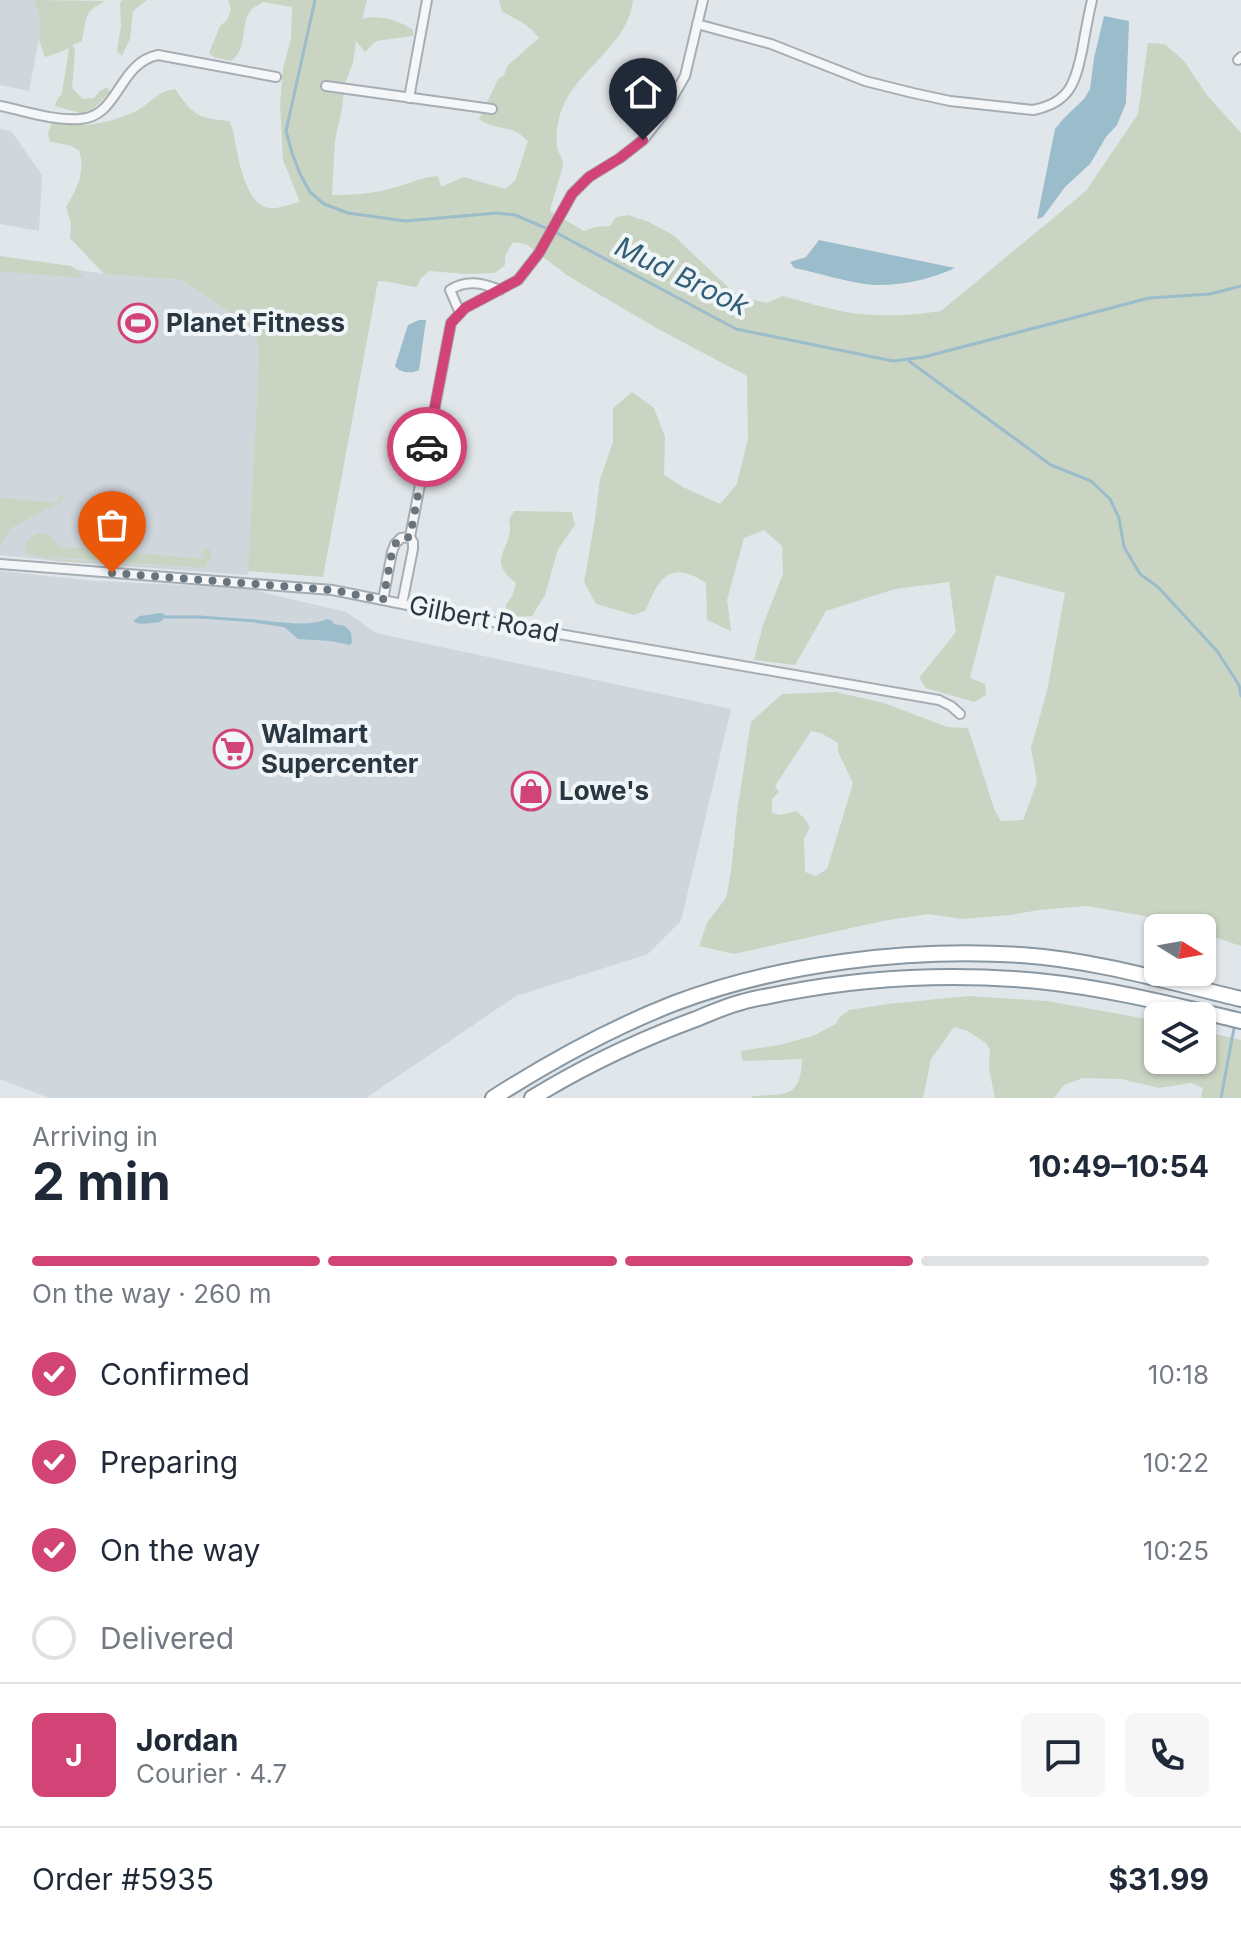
<!DOCTYPE html>
<meta charset="utf-8">
<style>
:root{--surface:#fff;--page:#f6f6f7;--text:#1f2937;--muted:#747a83;--line:#e0e1e3;--accent:#d24376}
body{margin:0;font-family:Inter,sans-serif;background:var(--page);color:var(--text);height:100vh;display:flex;flex-direction:column;font-size:30px;white-space:nowrap}
*{box-sizing:border-box;margin:0}
p{font-size:26px;color:var(--muted)}
.icon{flex:none;width:44px;height:44px;fill:none;stroke:currentColor;stroke-width:2;stroke-linecap:round;stroke-linejoin:round}
.map{position:relative;height:1098px;overflow:hidden}
.panel{display:flex;flex-direction:column;background:var(--surface);flex:1}
.panel>*{flex:none}
.needle{width:52px;rotate:101deg}
.tools{position:absolute;left:1144px;top:914px;display:grid;gap:16px}
.tools a{display:grid;place-items:center;width:72px;height:72px;border-radius:12px;background:var(--surface);box-shadow:0 2px 6px #0004;font-size:40px}
.pin{position:absolute;display:grid;place-items:center;width:68px;height:68px;color:#fff;margin:-82px -34px;border-radius:50% 50% 50% 0;rotate:-45deg;box-shadow:0 0 8px #0007}
.pin .icon{rotate:45deg}
.courier{position:absolute;display:grid;place-items:center;width:80px;height:80px;margin:-40px;border:6px solid #d24376;border-radius:50%;background:#fff;color:#222;box-shadow:0 2px 10px #0007}
.head em{font-style:normal;font-weight:700}
.head div{display:flex;flex-direction:column-reverse}
.head{display:flex;align-items:center;justify-content:space-between;height:136px;padding:0 32px}
h1{font-size:52px;font-weight:700;line-height:60px}
.bar{display:grid;grid-template-columns:repeat(4,1fr);gap:12px 8px;align-content:center;height:96px;padding:0 32px}
.bar i{height:10px;border-radius:6px;background:var(--line)}
.bar .active{background:var(--accent)}
.bar p{grid-column:span 4}
.line{display:flex;align-items:center;gap:20px;padding:0 32px;border-top:2px solid var(--line)}
.line div{flex:1}
.round{display:grid;place-items:center;flex:none;width:84px;height:84px;border-radius:12px;background:var(--page)}
ol{padding:0 32px;list-style:none}
li{display:flex;align-items:center;gap:24px;height:88px}
li p{margin-inline-start:auto}
li .icon{padding:8px;border-radius:50%;background:var(--accent);color:#fff;stroke-width:4}
li:last-child{color:var(--muted)}
li i{width:44px;height:44px;border:4px solid var(--line);border-radius:50%}
.map>svg:first-child{display:block}
.built{fill:#cfd6dc}
.green{fill:#cad4c2;fill-rule:evenodd}
.water{fill:#9bbccb}
.lines{fill:none;stroke-linecap:round;stroke-linejoin:round}
.stream{stroke:#9bbccb;stroke-width:3}
.street-casing{stroke:#a6aeb4;stroke-width:12}
.highway-casing{stroke:#8897a1;stroke-width:18}
.street{stroke:#f4f6f8;stroke-width:8}
.highway{stroke:#fff;stroke-width:14}
.done{stroke:#69747d;stroke-width:8;stroke-dasharray:0 14.4}
.route{stroke:#d24376;stroke-width:10}
.labels{text-anchor:middle;stroke-width:8;stroke-linejoin:round;paint-order:stroke}
.poi-label{font-size:26px;font-weight:bold;fill:#293742;stroke:#f0f5f7;text-anchor:start}
.street-label{font-size:26px;fill:#293742;stroke:#f0f5f7}
.water-label{font-size:28px;font-style:italic;fill:#325f77;stroke:#f0f5f7}
</style>
<div class="map">
<svg width="1241" height="1098" viewBox="0 0 1241 1098">
<rect width="100%" height="100%" fill="#e1e6ea"/>
<!-- built -->
<path class="built" d="M 0,0 L 46,0 L 29,91 L 0,85 Z
M 0,129 L 11,131 L 42,175 L 39,231 L 0,224 Z
M 0,258 L 104,274 L 181,280 L 244,322 L 256,337 L 259,353 L 248,575 L 56,561 L 0,555 Z
M 0,571 L 97,581 L 245,588 L 346,612 L 376,633 L 731,709 L 681,921 L 648,954 L 516,996 L 366,1098 L 49,1098 L 0,1079 Z"/>
<!-- green -->
<path class="green" d="M 34,0 L 106,1 C 82,12 87,18 82,41 L 73,45 L 75,52 L 72,88 L 83,99 L 94,98 L 100,91 L 107,87 L 110,92 L 87,115 L 55,106 L 56,102 L 62,93 L 69,48 L 58,53 L 45,57 L 39,40 L 41,20 Z
M 122,0 L 147,0 L 133,11 L 130,39 L 122,56 L 117,51 L 121,26 L 120,4 Z
M 228,0 L 367,0 L 362,19 C 378,14 399,20 413,30 L 413,36 L 376,41 L 365,52 L 356,41 L 353,63 L 345,83 L 342,109 L 335,140 L 332,195 C 351,195 371,194 389,189 C 407,185 420,177 438,176 L 441,187 L 464,177 L 505,189 L 515,181 L 528,141 C 509,122 496,132 479,119 L 494,88 L 498,79 L 504,75 L 508,65 L 539,38 C 527,22 517,21 502,11 L 499,0 L 633,0 C 629,42 583,66 565,102 C 559,113 555,132 557,145 C 557,151 562,157 563,162 C 563,170 552,201 550,211 L 584,231 L 596,227 L 610,226 L 616,217 L 628,215 L 649,222 L 673,235 L 732,291 L 749,299 L 767,303 L 782,296 C 803,301 824,308 845,312 C 876,317 909,316 941,311 L 1086,191 L 1138,114 L 1148,43 L 1165,44 L 1184,61 L 1207,95 L 1241,133 L 1241,946 L 1202,933 L 1202,928 L 1186,928 L 1150,917 L 1087,906 L 1039,910 L 1011,915 L 962,919 L 928,914 L 883,921 L 734,954 L 699,946 L 707,923 L 726,898 L 731,872 L 737,812 L 751,722 L 782,694 L 836,692 L 884,703 L 947,727 L 968,728 L 995,811 L 1001,821 L 1023,820 L 1037,782 L 1031,748 L 1047,691 L 1065,593 L 996,575 L 970,678 L 985,684 L 986,695 L 974,702 L 926,688 L 919,678 L 956,632 L 949,582 L 895,589 L 826,611 L 795,665 L 754,660 L 763,625 L 783,574 L 782,546 L 764,530 L 744,538 L 727,600 L 731,631 L 707,620 L 706,583 C 671,560 659,576 646,610 L 634,615 L 596,604 L 584,582 L 595,520 L 600,479 L 613,442 L 613,408 L 632,392 L 654,408 L 665,437 L 664,475 L 683,487 L 720,504 L 737,484 L 748,439 L 747,376 L 658,329 L 568,276 L 526,244 L 513,242 L 505,256 L 505,265 L 495,273 L 465,274 L 430,271 L 421,278 L 417,287 C 404,286 392,281 378,281 L 323,577 L 248,571 L 259,353 L 256,337 L 244,322 L 181,280 L 104,274 L 70,238 L 71,223 L 66,207 C 77,189 86,172 79,150 L 69,145 L 50,142 L 48,133 L 53,120 C 61,122 70,125 79,125 C 95,126 128,117 141,108 C 153,100 160,91 175,89 C 193,115 197,118 229,121 C 235,131 234,140 237,151 C 240,168 249,206 269,208 C 279,209 291,204 300,202 L 283,160 L 280,104 L 283,68 L 291,39 L 292,7 L 263,2 C 259,5 254,7 251,10 C 239,26 249,47 231,61 L 214,57 L 209,53 L 220,26 L 227,20 L 231,9 ZM 811,731 L 821,733 L 838,743 L 838,752 L 853,783 L 827,869 L 816,876 L 805,872 L 804,839 L 810,827 L 804,818 L 796,811 L 781,815 L 772,813 L 772,799 L 779,792 L 775,786 Z
M 0,256 L 71,266 L 79,271 L 83,278 L 0,271 Z
M 59,495 L 64,495 L 61,502 L 11,528 L 0,546 L 0,498 L 58,503 Z
M 514,511 L 572,512 L 575,525 L 558,549 L 545,595 L 532,616 L 519,617 L 507,611 L 506,605 L 512,596 L 516,583 C 483,558 516,548 509,520 Z
M 37,533 L 49,534 L 59,547 L 205,559 L 201,553 L 205,549 L 210,549 L 211,557 L 205,568 L 54,557 L 52,560 L 26,553 L 25,544 L 30,538 Z
M 56,559 L 200,570 L 56,561 Z
M 968,996 L 1047,1001 L 1158,1021 L 1158,1060 L 1202,1060 L 1202,1031 L 1241,1040 L 1241,1098 L 1201,1098 L 1203,1088 L 1191,1083 L 1159,1088 L 1121,1079 L 1083,1078 L 1064,1085 L 1054,1098 L 995,1098 L 989,1069 L 990,1050 L 986,1043 L 968,1031 L 954,1027 L 931,1059 L 923,1098 L 751,1098 L 752,1096 C 786,1094 801,1098 802,1059 L 744,1061 L 742,1059 L 741,1051 L 779,1045 L 813,1036 L 836,1024 L 839,1018 L 849,1010 L 888,1004 Z"/>
<!-- water -->
<path class="water" d="M 1104,16 L 1129,21 L 1126,103 L 1117,125 L 1106,137 L 1090,164 L 1065,187 L 1043,217 L 1037,219 L 1055,129 L 1063,119 L 1084,99 L 1090,89 L 1094,58 Z
M 819,240 L 955,268 C 931,279 901,286 875,285 C 848,283 820,273 794,268 L 790,262 L 806,257 Z
M 419,320 L 426,320 L 419,370 C 412,374 400,373 395,366 L 407,328 L 408,325 Z
M 160,613 L 164,614 L 165,617 L 160,622 C 152,623 140,626 133,621 L 140,616 Z
M 327,619 L 331,620 L 334,624 L 345,626 L 351,632 L 352,642 L 350,645 L 331,641 L 298,639 L 284,627 L 256,623 L 256,620 C 278,621 307,628 327,619 Z"/>
<g class="lines">
<!-- stream -->
<path class="stream" d="M 315,0 L 286,131 L 292,153 L 300,174 L 310,192 L 324,204 L 348,213 L 405,221 L 497,213 L 515,215 L 555,232 L 736,329 L 893,361 L 924,357 L 1149,298 L 1210,294 L 1241,286
M 909,361 L 1051,465 L 1091,481 L 1110,499 L 1119,518 L 1124,547 L 1140,574 L 1158,587 L 1217,651 L 1239,685 L 1241,696
M 165,617 L 200,617 L 256,621
M 1221,1098 L 1235,1023"/>
<defs>
<path id="street" d="M 697,24 L 771,44 L 865,81 L 913,93 L 950,101 L 1033,110 C 1069,103 1075,84 1082,51 C 1085,34 1088,17 1092,0
M 1238,60 L 1241,57
M 326,86 L 492,109
M 409,98 L 427,0
M 0,106 C 26,111 53,121 80,119 C 119,117 118,63 158,55 L 276,77
M 460,313 L 450,290 C 466,279 483,283 500,290
M 0,564 L 332,590 L 513,626 L 939,700 L 951,706 L 960,714
M 383,600 L 392,552 L 395,544 L 401,538 L 410,537
M 402,604 L 413,549 L 413,542 L 410,537 L 451,323 L 465,308 L 518,280 L 539,253 L 572,194 L 589,177 L 620,158 L 643,140 L 662,116 L 685,76 L 703,0"/>
<path id="highway" d="M 493,1098 C 551,1061 611,1028 675,1003 C 781,963 909,948 1021,955 C 1095,960 1169,982 1241,999
M 532,1098 C 584,1066 639,1040 696,1019 C 711,1013 726,1006 742,1002 C 755,998 770,996 784,993 C 867,977 953,973 1038,981 C 1107,988 1174,1005 1241,1021"/>
</defs>
<!-- street casing -->
<use href="#street" class="street-casing"/>
<!-- highway casing -->
<use href="#highway" class="highway-casing"/>
<!-- street -->
<use href="#street" class="street"/>
<!-- highway -->
<use href="#highway" class="highway"/>
</g>
<g class="lines">
<!-- done -->
<path class="done" d="M 112,573 L 332,590 L 383,600 L 392,552 L 395,544 L 401,538 L 410,537 L 427,447"/>
<!-- route -->
<path class="route" d="M 427,447 L 451,323 L 465,308 L 518,280 L 539,253 L 572,194 L 589,177 L 620,158 L 643,140"/>
</g>
<!-- icons -->
<defs>
<symbol id="stadium-ring" viewBox="-11 -11 22 22"><circle r="9.5" fill="#f0f5f7" stroke="#d24376" stroke-width="1.5"/><path d="M0-5a6.5 5 0 1 0 0 10a6.5 5 0 1 0 0-10ZM-3.5-1.8h7v3.6h-7Z" fill="#d24376"/></symbol>
<symbol id="supermarket-ring" viewBox="-11 -11 22 22"><circle r="9.5" fill="#f0f5f7" stroke="#d24376" stroke-width="1.5"/><path d="M-6-5.5h2.5l.6 2H6L4.5 2H-2.5L-4.4-4H-6ZM-1.5 3.2a1.3 1.3 0 1 0 .1 0ZM3 3.2a1.3 1.3 0 1 0 .1 0Z" fill="#d24376"/></symbol>
<symbol id="shop-ring" viewBox="-11 -11 22 22"><circle r="9.5" fill="#f0f5f7" stroke="#d24376" stroke-width="1.5"/><path d="M-5-2.5h2.3a2.7 3.5 0 0 1 5.4 0H5L5.5 6h-11ZM-1.5-2.5h3a1.5 2.3 0 0 0-3 0Z" fill="#d24376"/></symbol>
</defs>
<g fill-rule="evenodd">
<use href="#stadium-ring" x="116" y="301" width="44" height="44"/>
<use href="#supermarket-ring" x="211" y="727" width="44" height="44"/>
<use href="#shop-ring" x="509" y="769" width="44" height="44"/>
</g>
<g class="labels">
<!-- poi labels -->
<g class="poi-label">
<text x="166" y="332">Planet Fitness</text>
<text x="261" y="743">Walmart<tspan x="261" dy="30">Supercenter</tspan></text>
<text x="559" y="800">Lowe's</text>
</g>
<!-- street labels -->
<g class="street-label">
<text transform="translate(484 619) rotate(11)" y="9">Gilbert Road</text>
</g>
<!-- water labels -->
<g class="water-label">
<text transform="translate(682 276) rotate(26)" y="10">Mud Brook</text>
</g>
</g>
</svg>
<div class="tools">
<a><svg class="needle" viewBox="-14 -14 28 28"><path d="M0-13l5 13h-10z" fill="#e53935"/><path d="M0 13l5-13h-10z" fill="#747a83"/></svg></a>
<a><svg class="icon" aria-label="layers" viewBox="0 0 24 24"><path d="M12 4l9 5-9 5-9-5zM3 14l9 5 9-5"/></svg></a>
</div>
<div class="pin" style="left:112px;top:573px;background:#ea580c"><svg class="icon" aria-label="bag" viewBox="0 0 24 24"><path d="M5 8h14l-1 12H6zM9 8a3 3 0 0 1 6 0"/></svg></div>
<div class="pin" style="left:643px;top:140px;background:#1f2937"><svg class="icon" aria-label="home" viewBox="0 0 24 24"><path d="M3 11l9-7 9 7M6 9v11h12V9"/></svg></div>
<div class="courier" style="left:427px;top:447px"><svg class="icon" aria-label="car" viewBox="0 0 24 24"><path d="M5 17H2v-5l4-1 3-4h7l3 4 3 1v5h-3M9 17h6M6 11h13"/><circle cx="7" cy="17" r="2"/><circle cx="17" cy="17" r="2"/></svg></div>
</div>
<section class="panel">
<div class="head"><div><h1>2 min</h1><p>Arriving in</p></div><em>10:49–10:54</em></div>
<div class="bar"><i class="active"></i><i class="active"></i><i class="active"></i><i></i><p>On the way · 260 m</p></div>
<ol>
<li><svg class="icon" aria-label="check" viewBox="0 0 24 24"><path d="M5 12l5 5 9-10"/></svg>Confirmed<p>10:18</p></li>
<li><svg class="icon" aria-label="check" viewBox="0 0 24 24"><path d="M5 12l5 5 9-10"/></svg>Preparing<p>10:22</p></li>
<li><svg class="icon" aria-label="check" viewBox="0 0 24 24"><path d="M5 12l5 5 9-10"/></svg>On the way<p>10:25</p></li>
<li><i></i>Delivered</li>
</ol>
<div class="line" style="height:144px"><b class="round" style="background:var(--accent);color:#fff">J</b><div><b>Jordan</b><p>Courier · 4.7</p></div><a class="round"><svg class="icon" aria-label="chat" viewBox="0 0 24 24"><path d="M4 5h16v11H9l-5 4z"/></svg></a><a class="round"><svg class="icon" aria-label="phone" viewBox="0 0 24 24"><path d="M5 4h4l2 5-3 2q2 4 5 5l2-3 5 2v4C11 20 4 13 5 4z"/></svg></a></div>
<div class="line" style="height:104px"><div>Order #5935</div><b>$31.99</b></div>
</section>
